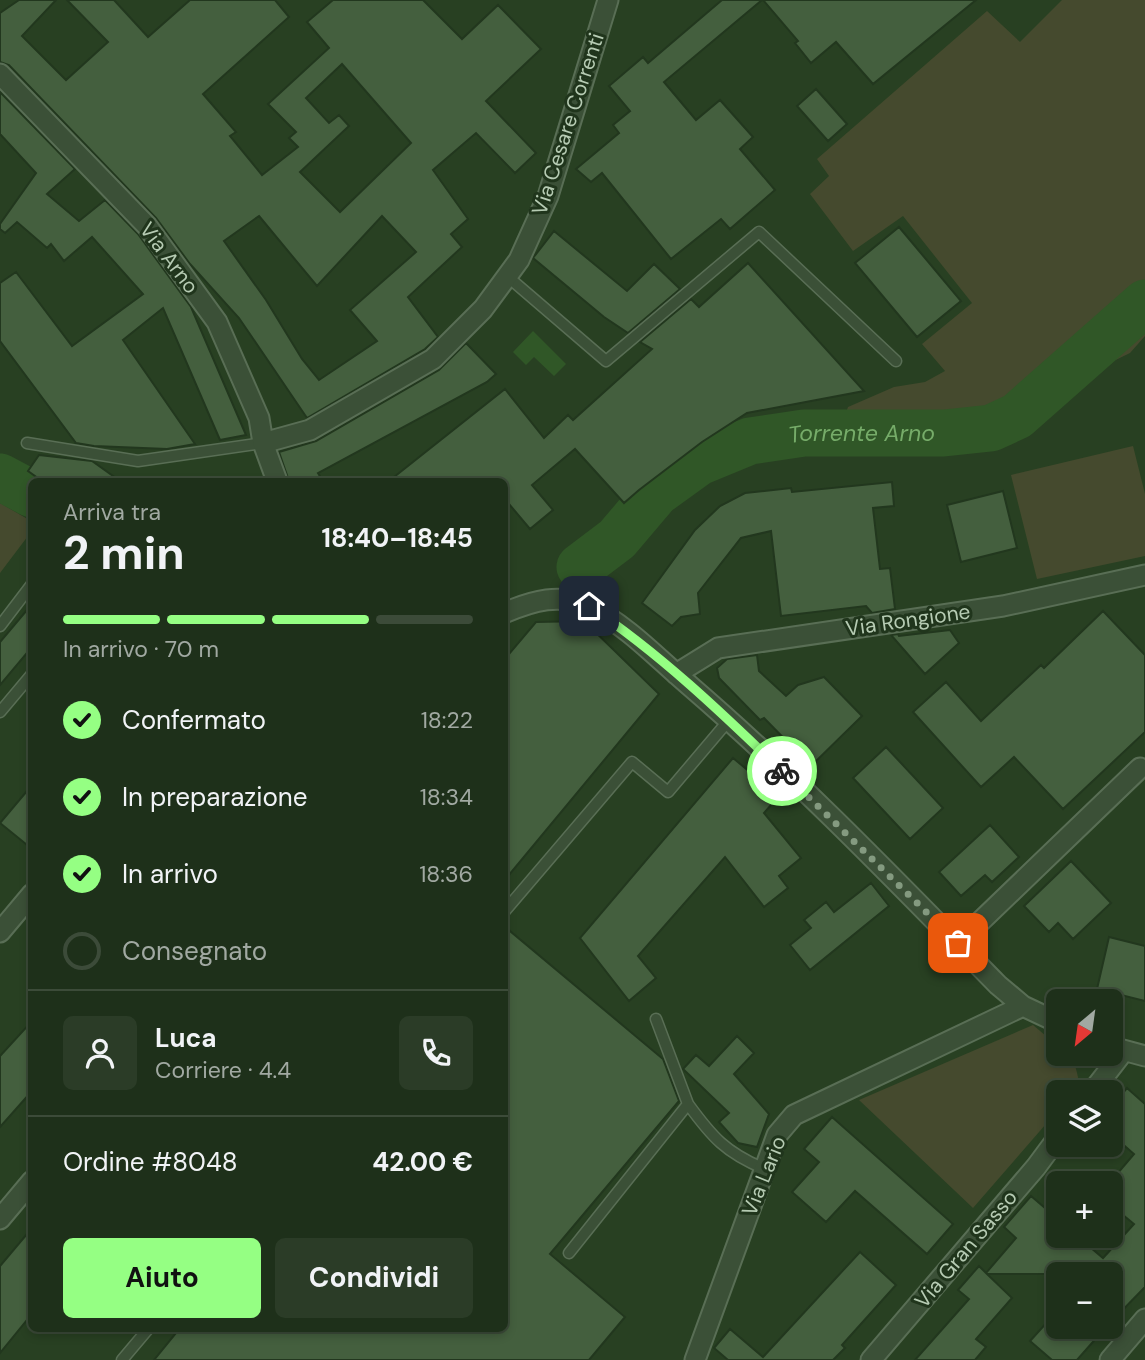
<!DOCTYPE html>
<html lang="it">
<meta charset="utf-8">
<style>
:root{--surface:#1e301a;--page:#2b3c27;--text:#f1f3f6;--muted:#a1a9a2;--line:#3c4b39;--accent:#95ff83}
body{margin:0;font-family:"DM Sans",sans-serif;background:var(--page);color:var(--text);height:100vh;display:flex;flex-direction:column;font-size:26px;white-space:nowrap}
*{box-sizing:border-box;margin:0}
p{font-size:23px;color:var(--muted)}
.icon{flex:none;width:38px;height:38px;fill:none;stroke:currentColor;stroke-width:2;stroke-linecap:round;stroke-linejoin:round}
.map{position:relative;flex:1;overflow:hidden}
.sheet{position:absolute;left:28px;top:478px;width:480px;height:854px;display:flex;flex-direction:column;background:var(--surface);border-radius:10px;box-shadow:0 4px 10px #0003,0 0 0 2px var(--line)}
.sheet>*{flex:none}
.needle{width:46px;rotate:209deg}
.fabs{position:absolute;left:1046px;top:989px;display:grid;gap:14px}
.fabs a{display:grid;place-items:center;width:77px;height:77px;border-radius:10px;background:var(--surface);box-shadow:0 4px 10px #0003,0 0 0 2px var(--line);font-size:35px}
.pin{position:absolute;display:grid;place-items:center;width:60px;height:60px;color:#fff;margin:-30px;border-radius:14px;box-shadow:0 4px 10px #0006}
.courier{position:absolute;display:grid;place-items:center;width:70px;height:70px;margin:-35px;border:5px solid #95ff83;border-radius:50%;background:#fff;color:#222;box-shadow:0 2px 9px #0007}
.headline em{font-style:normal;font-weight:700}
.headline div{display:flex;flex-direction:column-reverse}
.headline{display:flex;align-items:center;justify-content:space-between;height:119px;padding:0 35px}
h1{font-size:46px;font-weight:700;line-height:52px}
.bar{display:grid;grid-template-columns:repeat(4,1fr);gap:10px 7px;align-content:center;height:84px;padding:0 35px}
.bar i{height:9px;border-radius:5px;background:var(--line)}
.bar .current{background:var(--accent)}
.bar p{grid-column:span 4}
.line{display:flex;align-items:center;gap:18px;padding:0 35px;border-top:2px solid var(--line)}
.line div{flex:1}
.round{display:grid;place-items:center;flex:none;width:74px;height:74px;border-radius:10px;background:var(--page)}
ol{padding:0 35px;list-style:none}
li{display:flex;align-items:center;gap:21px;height:77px}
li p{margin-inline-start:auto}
li .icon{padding:7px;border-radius:50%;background:var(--accent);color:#111;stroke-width:4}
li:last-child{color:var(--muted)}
li i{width:38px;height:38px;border:4px solid var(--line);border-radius:50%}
.action{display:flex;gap:14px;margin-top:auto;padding:14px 35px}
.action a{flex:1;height:80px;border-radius:10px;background:var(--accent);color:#111;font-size:28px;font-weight:700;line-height:80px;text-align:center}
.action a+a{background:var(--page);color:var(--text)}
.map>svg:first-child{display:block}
.green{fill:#454a2e}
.water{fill:#305727}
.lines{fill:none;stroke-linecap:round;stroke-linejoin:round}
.river{stroke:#305727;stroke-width:47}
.building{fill:#445f3e;stroke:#22371e;stroke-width:2;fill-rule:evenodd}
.lane-casing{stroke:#596e55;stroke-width:13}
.street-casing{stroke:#596e55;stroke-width:23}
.lane{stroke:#3b5037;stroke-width:10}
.street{stroke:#3b5037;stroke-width:19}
.done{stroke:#849a80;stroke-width:7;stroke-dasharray:0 12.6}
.route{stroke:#95ff83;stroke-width:9}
.labels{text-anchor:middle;stroke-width:6;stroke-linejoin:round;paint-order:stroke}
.street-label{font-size:21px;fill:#b6cbb3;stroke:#20351c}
.water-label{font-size:23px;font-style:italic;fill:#76ac69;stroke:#20351c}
</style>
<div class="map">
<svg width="1145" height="1360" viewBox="0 0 1145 1360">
<rect width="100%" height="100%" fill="#284022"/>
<!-- green -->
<path class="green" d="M 1062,0 L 1145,0 L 1145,336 L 1130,353 L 1095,370 L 1046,412 L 1007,441 L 985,444 L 904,443 L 867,456 L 833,449 L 848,407 L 894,387 L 925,382 L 945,371 L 922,344 L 972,303 L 903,216 L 853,251 L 810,194 L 829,176 L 817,159 L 987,11 L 1020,42 Z
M 1133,446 L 1145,494 L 1145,556 L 1037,579 L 1011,475 Z
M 0,503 L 31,521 L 31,532 L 0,573 Z
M 1033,1025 L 1059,1047 L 1059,1054 C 1076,1054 1076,1071 1080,1085 L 1074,1092 L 1059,1092 L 1059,1109 L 973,1208 L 859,1100 Z"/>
<!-- water -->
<path class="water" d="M 533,331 L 566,364 L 554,376 L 534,357 L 526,365 L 513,352 Z"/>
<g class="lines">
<!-- river -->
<g class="river">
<path d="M 0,477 L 32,494"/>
<path id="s1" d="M 580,567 L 617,539 L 656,493 L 699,462 L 750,441 L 804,433 L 944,433 L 991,428 L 1017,416 L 1145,303"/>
</g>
</g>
<!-- building -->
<path class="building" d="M 19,0 L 56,0 L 22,36 L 66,80 L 108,42 L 67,0 L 114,0 L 148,37 L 190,0 L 275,0 L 289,17 L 203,94 L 236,132 L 230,136 L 262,175 L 298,147 L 289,138 L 296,132 L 268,104 L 329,48 L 307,22 L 333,0 L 423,0 L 462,39 L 498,5 L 541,49 L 486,101 L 536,153 L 515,173 L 476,133 L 433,170 L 468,219 L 451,234 L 462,247 L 408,297 L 438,337 L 425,349 L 307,418 L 239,318 L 190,264 L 156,218 L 9,65 L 0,62 L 0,13 ZM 342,64 L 411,143 L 340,212 L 300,172 L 349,126 L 339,115 L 329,123 L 306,98 ZM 259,216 L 317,286 L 382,216 L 416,252 L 350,310 L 377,341 L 319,380 L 302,359 L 266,300 L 224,241 Z
M 722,0 L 762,0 L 664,82 L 696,120 L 720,100 L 753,137 L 740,149 L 775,190 L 730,229 L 721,219 L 671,259 L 602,173 L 591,182 L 576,169 L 619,133 L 613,125 L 630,111 L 609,86 L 643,57 L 648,63 Z
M 763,0 L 976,0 L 873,84 L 836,42 L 811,63 L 795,43 L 798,41 Z
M 816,89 L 847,124 L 828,141 L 797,106 Z
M 0,92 L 75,169 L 47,194 L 79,221 L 105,200 L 138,234 L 191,307 L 246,435 L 220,440 L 163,308 L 123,340 L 195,444 L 167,449 L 94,446 L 76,443 L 0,341 L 0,283 L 16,272 L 72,346 L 143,294 L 92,237 L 64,261 L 51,244 L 47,248 L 17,222 L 5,233 L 0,229 L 0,224 L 36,173 L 0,134 Z
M 899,227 L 961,301 L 917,337 L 855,263 Z
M 554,231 L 627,291 L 654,264 L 680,289 L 628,333 L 604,317 L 533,258 Z
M 748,263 L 864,391 L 747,413 L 702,442 L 639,490 L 624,503 L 575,449 L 532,485 L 553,510 L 530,529 L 504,498 L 504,481 L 389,481 L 505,389 L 544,438 L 568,415 L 573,420 L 652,349 L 640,342 L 691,299 L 699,307 Z
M 466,343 L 496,374 L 487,382 L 318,473 L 323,481 L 289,481 L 279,452 L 316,441 L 439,370 Z
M 39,455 L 92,461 L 120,481 L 42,481 L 28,471 Z
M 892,482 L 894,506 L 873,508 L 880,569 L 890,568 L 895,609 L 872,613 L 866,606 L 781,616 L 771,531 L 741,538 L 698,593 L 700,614 L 681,617 L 672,626 L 642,603 L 695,530 L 720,506 L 745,493 L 791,488 L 792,492 Z
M 1003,491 L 1017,548 L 961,562 L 947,505 Z
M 32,604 L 32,647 L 0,685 L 0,642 Z
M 1103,611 L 1145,655 L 1145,732 L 1063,809 L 1014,757 L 981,787 L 913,712 L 946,682 L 981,721 L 1041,665 L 1044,668 Z
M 584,621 L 659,694 L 504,881 L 504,660 L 536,622 Z
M 950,630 L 959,643 L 925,674 L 891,635 L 898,634 L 899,636 Z
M 757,655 L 759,671 L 786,696 L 798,685 L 824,677 L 862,716 L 811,766 L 764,718 L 760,720 L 719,678 L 717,668 L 727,659 Z
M 886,747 L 943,808 L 910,839 L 853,778 Z
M 733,758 L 779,796 L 764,813 L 801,858 L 779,876 L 788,888 L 764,907 L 725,857 L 638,956 L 656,978 L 629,1001 L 580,938 Z
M 32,785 L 32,849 L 0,823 Z
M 990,825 L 1019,857 L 992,882 L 985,875 L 961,896 L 939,872 Z
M 1071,861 L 1111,903 L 1073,939 L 1058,923 L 1049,932 L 1024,906 Z
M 871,883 L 889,906 L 810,970 L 790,945 L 811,928 L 804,920 L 826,902 L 834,912 Z
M 504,926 L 663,1059 L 679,1101 L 550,1254 L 625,1317 L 589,1360 L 154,1360 L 180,1328 L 504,1328 Z
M 1109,937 L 1145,946 L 1145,1001 L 1097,989 Z
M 32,1021 L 32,1091 L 0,1127 L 0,1056 Z
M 737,1036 L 754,1053 L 734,1074 L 769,1114 L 757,1147 L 738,1143 L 719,1122 L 729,1113 L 683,1069 L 696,1055 L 709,1066 Z
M 1127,1088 L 1145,1104 L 1145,1287 L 1111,1322 L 1111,1274 L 987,1274 L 1012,1298 L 976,1339 L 986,1347 L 975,1360 L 915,1360 L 969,1299 L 958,1290 L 979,1266 L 986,1273 L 1016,1238 L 1004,1227 L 1031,1196 L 1059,1220 L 1059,1236 L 1077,1236 L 1103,1258 L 1134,1224 L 1111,1205 L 1111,1181 L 1134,1154 L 1111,1134 L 1111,1107 Z
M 832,1117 L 953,1224 L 927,1254 L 855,1191 L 826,1222 L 792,1192 L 819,1162 L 804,1149 Z
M 32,1228 L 32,1314 L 0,1353 L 0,1266 Z
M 860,1252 L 896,1285 L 842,1345 L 845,1348 L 833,1360 L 728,1360 L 714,1348 L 730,1329 L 763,1357 Z
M 1059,1309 L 1059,1326 L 1107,1326 L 1077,1360 L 1052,1360 L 1030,1341 Z"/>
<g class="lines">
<defs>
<path id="lane" d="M 507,276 L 606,361 L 759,232 L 896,361
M 27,443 L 138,461 L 263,443
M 0,626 L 32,584
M 0,712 L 32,674
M 504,912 L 632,762 L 668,792 L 729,720
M 656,1019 L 688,1104
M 569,1253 L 688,1104 C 712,1137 726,1153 765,1169
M 122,1360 L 149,1328"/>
<path id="street" d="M 0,74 L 147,226 L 217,322 L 259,418 L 263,443 L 277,481
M 263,443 L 310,430 L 433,359 L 483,309 L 519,260 L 548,196 L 608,0
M 504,613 C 532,601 561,592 590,607 C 628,626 658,659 690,686 C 798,779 898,883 998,985 L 1023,1006 L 1059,1023
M 676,674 L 718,648 L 1003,606 L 1145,575
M 0,932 L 32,894
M 958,943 L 1140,768
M 1112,1047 L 1145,1056
M 1092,1092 L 1123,1052
M 0,1219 L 32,1181
M 695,1360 L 777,1135 L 794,1115 L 1023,1006
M 871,1360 L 1036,1167 L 1059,1136
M 1110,1360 L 1145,1319"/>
</defs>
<!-- lane casing -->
<use href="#lane" class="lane-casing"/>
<!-- street casing -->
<use href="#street" class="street-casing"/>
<!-- lane -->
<use href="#lane" class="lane"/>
<!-- street -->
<use href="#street" class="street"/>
</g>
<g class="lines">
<!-- done -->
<path class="done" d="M 782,771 L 958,943"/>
<!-- route -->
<path class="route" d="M 589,606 C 659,653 721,712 782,771"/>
</g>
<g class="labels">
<!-- street labels -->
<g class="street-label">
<text transform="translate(568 124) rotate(-72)" y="7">Via Cesare Correnti</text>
<text transform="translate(169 258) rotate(53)" y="7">Via Arno</text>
<text transform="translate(908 620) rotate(-8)" y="7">Via Rongione</text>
<text transform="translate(764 1176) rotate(-68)" y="7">Via Lario</text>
<text transform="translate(966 1249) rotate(-50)" y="7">Via Gran Sasso</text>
</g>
<!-- water labels -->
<g class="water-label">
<text dy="8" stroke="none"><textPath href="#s1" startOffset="327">Torrente Arno</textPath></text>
</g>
</g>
</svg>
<div class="fabs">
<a><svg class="needle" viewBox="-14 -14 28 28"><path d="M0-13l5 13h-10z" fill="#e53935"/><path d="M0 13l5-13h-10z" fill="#a1a9a2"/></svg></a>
<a><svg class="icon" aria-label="layers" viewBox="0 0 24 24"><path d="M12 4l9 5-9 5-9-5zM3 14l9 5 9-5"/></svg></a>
<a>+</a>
<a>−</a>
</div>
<div class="pin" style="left:958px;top:943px;background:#ea580c"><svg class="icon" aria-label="bag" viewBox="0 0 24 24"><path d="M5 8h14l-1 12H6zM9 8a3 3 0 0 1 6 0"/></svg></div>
<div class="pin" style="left:589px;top:606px;background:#1f2937"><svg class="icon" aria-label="home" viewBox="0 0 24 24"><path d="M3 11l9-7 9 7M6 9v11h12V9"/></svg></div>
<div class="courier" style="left:782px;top:771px"><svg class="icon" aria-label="bike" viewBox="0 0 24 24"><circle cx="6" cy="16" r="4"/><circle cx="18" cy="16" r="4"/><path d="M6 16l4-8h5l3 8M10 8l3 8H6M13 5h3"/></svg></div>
<section class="sheet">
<div class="headline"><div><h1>2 min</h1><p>Arriva tra</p></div><em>18:40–18:45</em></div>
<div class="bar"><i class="current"></i><i class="current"></i><i class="current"></i><i></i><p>In arrivo · 70 m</p></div>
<ol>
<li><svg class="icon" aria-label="check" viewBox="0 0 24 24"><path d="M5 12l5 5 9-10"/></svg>Confermato<p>18:22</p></li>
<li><svg class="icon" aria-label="check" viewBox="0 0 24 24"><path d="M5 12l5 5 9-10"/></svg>In preparazione<p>18:34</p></li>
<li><svg class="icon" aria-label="check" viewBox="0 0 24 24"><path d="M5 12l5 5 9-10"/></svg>In arrivo<p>18:36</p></li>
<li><i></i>Consegnato</li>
</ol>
<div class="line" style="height:126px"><a class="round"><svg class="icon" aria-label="person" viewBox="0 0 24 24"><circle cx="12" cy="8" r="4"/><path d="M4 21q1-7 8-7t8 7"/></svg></a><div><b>Luca</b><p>Corriere · 4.4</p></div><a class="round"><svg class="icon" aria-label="phone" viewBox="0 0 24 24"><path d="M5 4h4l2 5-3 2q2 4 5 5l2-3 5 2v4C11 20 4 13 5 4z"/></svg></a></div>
<div class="line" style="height:91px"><div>Ordine #8048</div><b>42.00 €</b></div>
<div class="action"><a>Aiuto</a><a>Condividi</a></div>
</section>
</div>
